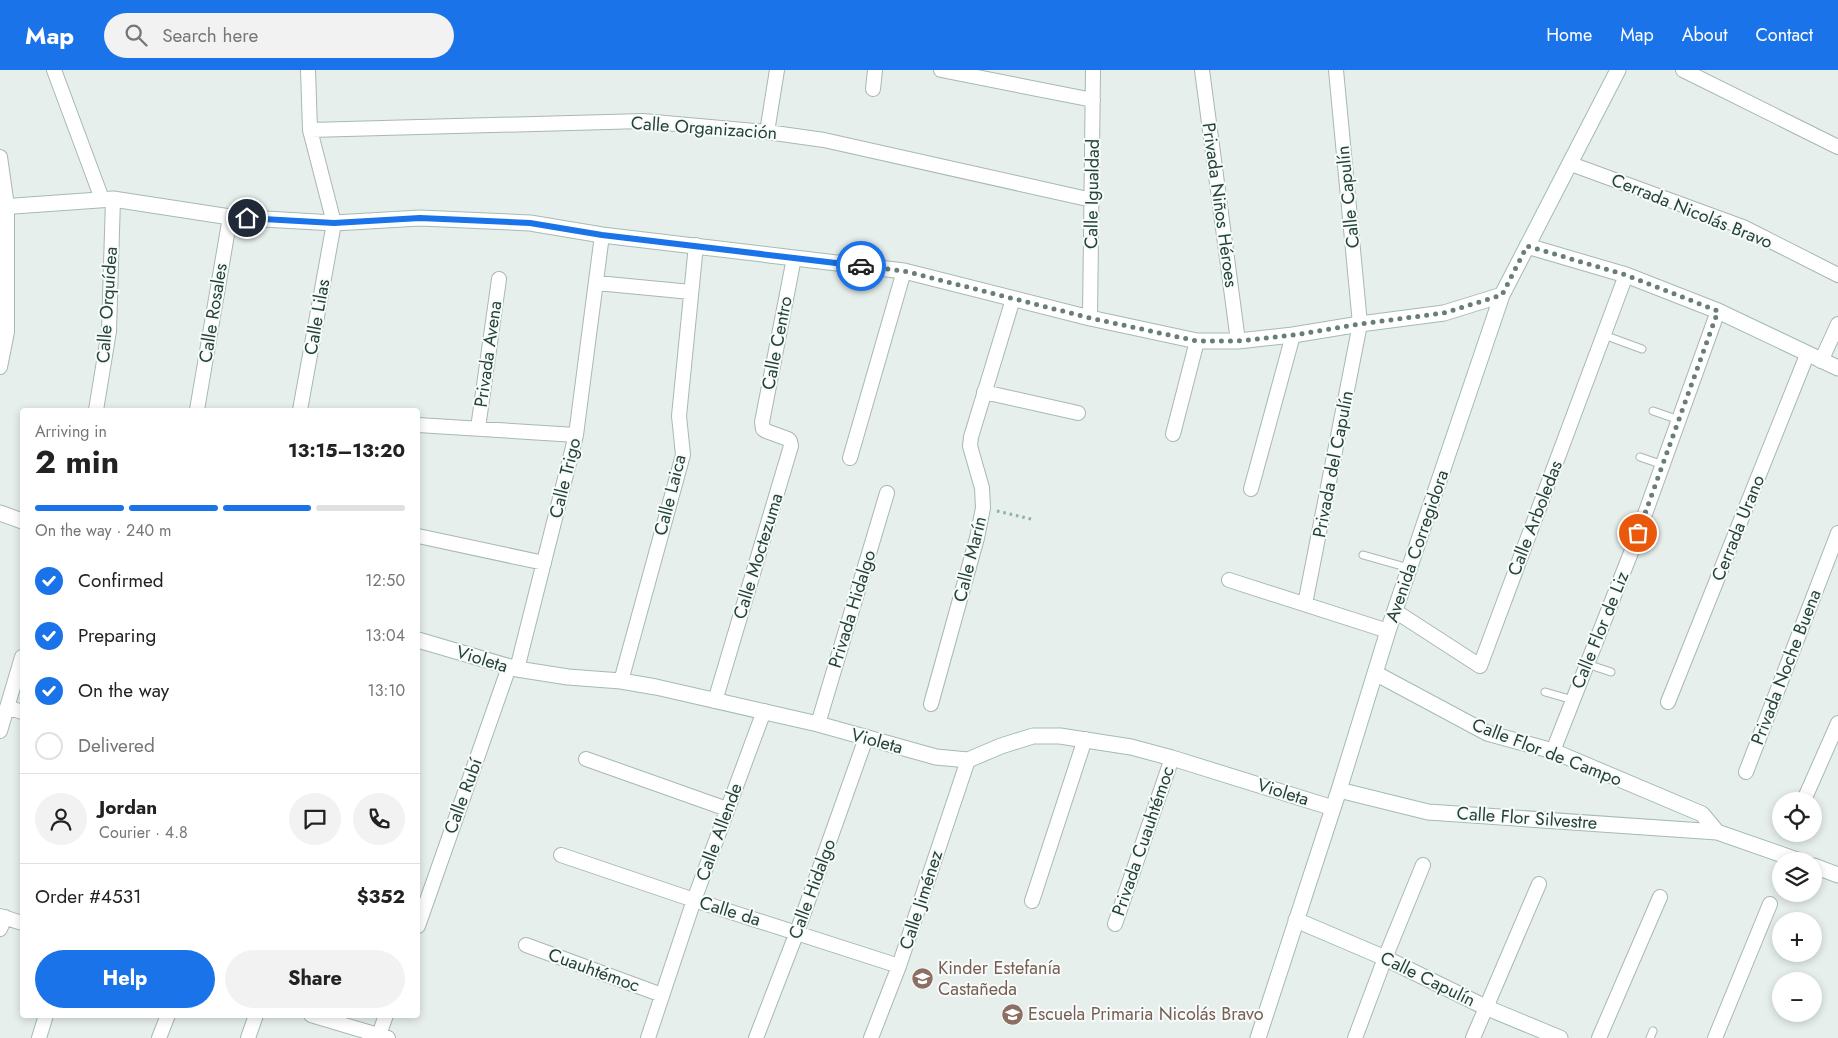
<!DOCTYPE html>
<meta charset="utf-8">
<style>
:root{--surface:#fff;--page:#f2f2f2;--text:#222;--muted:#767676;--line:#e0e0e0;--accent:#1a73e8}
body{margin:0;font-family:Jost,sans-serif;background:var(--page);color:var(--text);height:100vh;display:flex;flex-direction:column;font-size:19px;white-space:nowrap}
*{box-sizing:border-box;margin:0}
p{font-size:16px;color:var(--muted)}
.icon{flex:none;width:28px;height:28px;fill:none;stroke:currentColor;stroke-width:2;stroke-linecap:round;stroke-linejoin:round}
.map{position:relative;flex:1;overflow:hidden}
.side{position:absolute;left:20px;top:338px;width:400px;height:610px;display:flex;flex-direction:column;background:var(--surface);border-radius:5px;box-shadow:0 2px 8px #0003}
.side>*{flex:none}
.tools{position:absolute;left:1772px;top:722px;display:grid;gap:10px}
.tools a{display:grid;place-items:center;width:50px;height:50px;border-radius:50%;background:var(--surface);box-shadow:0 2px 8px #0003;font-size:25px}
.pin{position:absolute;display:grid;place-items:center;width:42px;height:42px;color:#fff;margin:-21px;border:2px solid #fff;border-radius:50%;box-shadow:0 1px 5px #0007}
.courier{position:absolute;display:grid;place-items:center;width:50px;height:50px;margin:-25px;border:4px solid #1a73e8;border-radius:50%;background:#fff;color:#222;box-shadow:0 1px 6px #0007}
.headline em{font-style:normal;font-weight:700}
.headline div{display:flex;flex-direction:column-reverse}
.headline{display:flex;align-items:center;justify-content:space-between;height:85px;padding:0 15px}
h1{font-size:32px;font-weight:700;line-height:38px}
.bar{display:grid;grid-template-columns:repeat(4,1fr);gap:8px 5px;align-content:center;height:60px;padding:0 15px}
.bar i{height:6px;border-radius:4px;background:var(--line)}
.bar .active{background:var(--accent)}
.bar p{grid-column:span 4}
.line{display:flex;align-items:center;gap:12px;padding:0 15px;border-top:1px solid var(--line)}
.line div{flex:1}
.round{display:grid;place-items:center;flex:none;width:52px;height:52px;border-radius:26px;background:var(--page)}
ol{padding:0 15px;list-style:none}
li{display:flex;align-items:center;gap:15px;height:55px}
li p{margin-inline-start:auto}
li .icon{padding:5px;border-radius:50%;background:var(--accent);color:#fff;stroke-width:4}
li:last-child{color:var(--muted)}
li i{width:28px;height:28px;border:2px solid var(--line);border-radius:50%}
.primary-button{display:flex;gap:10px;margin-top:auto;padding:10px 15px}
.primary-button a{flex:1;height:58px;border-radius:30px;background:var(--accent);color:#fff;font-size:20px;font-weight:700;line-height:58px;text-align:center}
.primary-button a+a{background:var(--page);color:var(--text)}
header{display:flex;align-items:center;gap:30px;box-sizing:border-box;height:70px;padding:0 25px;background:var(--accent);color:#fff}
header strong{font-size:24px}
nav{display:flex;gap:28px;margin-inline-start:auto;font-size:18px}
.search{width:350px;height:45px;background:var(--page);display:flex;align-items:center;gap:12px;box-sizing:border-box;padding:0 18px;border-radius:28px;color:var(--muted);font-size:19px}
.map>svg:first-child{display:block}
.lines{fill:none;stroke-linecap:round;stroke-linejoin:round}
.lane-casing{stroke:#a8b8b2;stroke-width:9}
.street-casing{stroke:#a8b8b2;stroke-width:16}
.secondary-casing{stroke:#a4bbb3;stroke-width:17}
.path{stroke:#86b3a5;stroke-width:3;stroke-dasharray:2.5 4;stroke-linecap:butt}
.lane{stroke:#fff;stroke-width:7}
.street{stroke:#fff;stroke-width:14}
.secondary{stroke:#fff;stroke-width:15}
.done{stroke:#687f78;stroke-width:5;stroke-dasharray:0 9}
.route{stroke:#1a73e8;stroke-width:6}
.labels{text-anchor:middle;stroke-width:4;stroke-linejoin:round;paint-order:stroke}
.street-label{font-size:18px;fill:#24423a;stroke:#f7fbf9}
.education-label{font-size:18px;fill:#785e54;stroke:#f7fbf9;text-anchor:start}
</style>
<header>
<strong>Map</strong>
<div class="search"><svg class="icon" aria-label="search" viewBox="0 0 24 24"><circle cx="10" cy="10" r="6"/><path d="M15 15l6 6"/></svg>Search here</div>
<nav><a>Home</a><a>Map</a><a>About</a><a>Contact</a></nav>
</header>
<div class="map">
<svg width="1838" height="968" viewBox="0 0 1838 968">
<rect width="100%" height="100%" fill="#e6efeb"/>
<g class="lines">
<defs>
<path id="lane" d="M 1604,265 L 1642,279
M 1653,341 L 1679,350
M 1640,387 L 1663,395
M 1363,485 L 1409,498
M 1587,594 L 1611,602
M 1545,622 L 1573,630
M 1650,968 L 1653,961"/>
<path id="street" d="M 54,0 L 102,129
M 941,0 L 1093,30
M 1202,0 L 1238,271
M 1683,0 L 1838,77
M 873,19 L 875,0
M 310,60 L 643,51 L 767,62 L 824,70 L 1092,130
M 767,62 L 777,0
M 0,87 L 7,136 L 7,262 L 0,297
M 1571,94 L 1743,157 L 1838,205
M 597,213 L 691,222
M 1090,248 L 1093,0
M 1821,291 L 1838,254
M 984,322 L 1078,343
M 96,340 L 109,261 L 113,129
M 197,340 L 230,147
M 300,340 L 334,153 L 310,60 L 308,0
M 418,355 L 576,365
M 478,358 L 499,209
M 1173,364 L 1197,271
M 850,388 L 904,201
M 1251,419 L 1293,265
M 418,466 L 544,493
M 1229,510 L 1388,561
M 1305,534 L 1360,254 L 1336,0
M 1395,541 L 1480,596 L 1626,205
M 517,599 L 576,365 L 602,165
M 621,611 L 683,385 L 679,346 L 696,175
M 715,631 L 791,376 L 790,371 L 788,369 L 766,361 L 763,359 L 762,352 L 794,188
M 1668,632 L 1807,285
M 931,634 L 977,468 L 983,438 L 982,418 L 970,376 L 971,367 L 1013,229
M 7,637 L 22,642
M 818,654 L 887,423
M 0,661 L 22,587
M 1553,681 L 1632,480 L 1718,241
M 586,689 L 727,739
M 1746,702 L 1838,463
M 1804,730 L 1838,653
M 561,785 L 694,830 L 899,896
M 1032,831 L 1085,669
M 0,846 L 22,853
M 1115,854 L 1172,688
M 418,856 L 509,597
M 0,859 L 5,847
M 526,875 L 662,925
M 311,945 L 388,968
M 379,965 L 386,945
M 39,968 L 46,945
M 159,968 L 168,945
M 248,968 L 256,945
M 648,968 L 694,830 L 764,641
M 756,968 L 797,862 L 866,668
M 871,968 L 899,896 L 968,690
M 1355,968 L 1385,888 L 1423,795
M 1473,968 L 1539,814
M 1599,968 L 1660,827
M 1715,968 L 1770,834"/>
<path id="secondary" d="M 0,137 L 113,129 L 230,147 L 334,153 L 420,148 L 530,153 L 602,165 L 904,201 L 1090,248 L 1197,271 L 1238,271 L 1293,265 L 1360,254 L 1444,243 L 1502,225
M 1527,176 L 1626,205 L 1718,241 L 1838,298
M 0,443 L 22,451
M 418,570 L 517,599 L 568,607 L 621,611 L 656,617 L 818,654 L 936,687 L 968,690 L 1001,676 L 1033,666 L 1060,666 L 1131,677 L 1172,688 L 1333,738
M 1375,603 L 1487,663 L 1553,681 L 1702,744 L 1717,762
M 1339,720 L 1428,742 L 1717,762 L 1800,791
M 1814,796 L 1838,805
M 1296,850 L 1385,888 L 1485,937 L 1560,968
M 1258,968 L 1339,720 L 1388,561 L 1502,225 L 1618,0"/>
</defs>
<!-- lane casing -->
<use href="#lane" class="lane-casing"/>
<!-- street casing -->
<use href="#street" class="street-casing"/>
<!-- secondary casing -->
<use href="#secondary" class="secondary-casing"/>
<!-- path -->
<path class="path" d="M 997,441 L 1035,450"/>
<!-- lane -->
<use href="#lane" class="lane"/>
<!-- street -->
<use href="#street" class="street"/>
<!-- secondary -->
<use href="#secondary" class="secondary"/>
</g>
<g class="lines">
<!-- done -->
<path class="done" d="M 861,196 L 904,201 L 1090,248 L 1197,271 L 1238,271 L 1294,265 L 1360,254 L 1444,243 L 1502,225 L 1527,176 L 1626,205 L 1718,241 L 1638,463"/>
<!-- route -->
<path class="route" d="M 247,148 L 334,153 L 420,148 L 530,153 L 602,165 L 861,196"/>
</g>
<!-- icons -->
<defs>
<symbol id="school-disc" viewBox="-11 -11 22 22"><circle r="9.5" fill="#8d6e63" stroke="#f7fbf9"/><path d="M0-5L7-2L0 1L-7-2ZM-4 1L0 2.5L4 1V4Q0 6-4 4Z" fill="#fff"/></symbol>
</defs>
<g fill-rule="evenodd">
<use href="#school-disc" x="910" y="896" width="25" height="25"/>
<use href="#school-disc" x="1000" y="932" width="25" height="25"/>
</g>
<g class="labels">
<!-- street labels -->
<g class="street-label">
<text transform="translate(704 58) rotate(4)" y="6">Calle Organización</text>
<text transform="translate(1092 124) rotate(-89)" y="6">Calle Igualdad</text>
<text transform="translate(1348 127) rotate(-96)" y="6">Calle Capulín</text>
<text transform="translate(1220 135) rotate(82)" y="6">Privada Niños Héroes</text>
<text transform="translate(1692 141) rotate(22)" y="6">Cerrada Nicolás Bravo</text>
<text transform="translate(107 235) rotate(-86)" y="6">Calle Orquídea</text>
<text transform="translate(213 243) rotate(-81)" y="6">Calle Rosales</text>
<text transform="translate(317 247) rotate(-80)" y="6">Calle Lilas</text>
<text transform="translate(777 273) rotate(-79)" y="6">Calle Centro</text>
<text transform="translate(488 284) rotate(-82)" y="6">Privada Avena</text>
<text transform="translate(1333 394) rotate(-79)" y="6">Privada del Capulín</text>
<text transform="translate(565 408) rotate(-76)" y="6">Calle Trigo</text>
<text transform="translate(670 425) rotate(-76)" y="6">Calle Laica</text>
<text transform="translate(1535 448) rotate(-69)" y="6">Calle Arboledas</text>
<text transform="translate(1738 458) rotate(-68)" y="6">Cerrada Urano</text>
<text transform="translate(1417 476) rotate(-71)" y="6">Avenida Corregidora</text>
<text transform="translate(758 486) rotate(-73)" y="6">Calle Moctezuma</text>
<text transform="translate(970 489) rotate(-76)" y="6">Calle Marín</text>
<text transform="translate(852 539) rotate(-73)" y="6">Privada Hidalgo</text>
<text transform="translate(1600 560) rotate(-68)" y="6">Calle Flor de Liz</text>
<text transform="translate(482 589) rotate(17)" y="6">Violeta</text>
<text transform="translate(1786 597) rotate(-69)" y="6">Privada Noche Buena</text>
<text transform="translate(877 671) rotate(15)" y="6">Violeta</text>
<text transform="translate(1547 682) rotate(21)" y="6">Calle Flor de Campo</text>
<text transform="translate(1283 722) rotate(17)" y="6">Violeta</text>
<text transform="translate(463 726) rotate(-70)" y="6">Calle Rubí</text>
<text transform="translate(1527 748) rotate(4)" y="6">Calle Flor Silvestre</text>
<text transform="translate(719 762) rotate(-70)" y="6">Calle Allende</text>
<text transform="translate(1143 771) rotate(-71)" y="6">Privada Cuauhtémoc</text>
<text transform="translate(812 819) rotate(-70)" y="6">Calle Hidalgo</text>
<text transform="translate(921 830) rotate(-72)" y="6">Calle Jiménez</text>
<text transform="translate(730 841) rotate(17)" y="6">Calle da</text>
<text transform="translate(594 900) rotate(20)" y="6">Cuauhtémoc</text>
<text transform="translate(1428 909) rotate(26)" y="6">Calle Capulín</text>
</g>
<!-- education labels -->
<g class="education-label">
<text x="938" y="904">Kinder Estefanía<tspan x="938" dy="21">Castañeda</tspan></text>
<text x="1028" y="950">Escuela Primaria Nicolás Bravo</text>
</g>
</g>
</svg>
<div class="tools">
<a><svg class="icon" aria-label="locate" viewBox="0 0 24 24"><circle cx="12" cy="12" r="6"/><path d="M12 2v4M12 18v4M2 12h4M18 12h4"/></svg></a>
<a><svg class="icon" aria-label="layers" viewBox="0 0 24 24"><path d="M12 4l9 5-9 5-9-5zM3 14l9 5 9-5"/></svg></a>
<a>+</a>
<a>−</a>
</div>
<div class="pin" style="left:1638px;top:463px;background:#ea580c"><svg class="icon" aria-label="bag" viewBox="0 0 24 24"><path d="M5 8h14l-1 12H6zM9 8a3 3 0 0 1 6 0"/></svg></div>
<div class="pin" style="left:247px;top:148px;background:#1f2937"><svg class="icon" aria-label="home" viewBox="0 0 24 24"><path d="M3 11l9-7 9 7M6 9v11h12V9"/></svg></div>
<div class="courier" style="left:861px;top:196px"><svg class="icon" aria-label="car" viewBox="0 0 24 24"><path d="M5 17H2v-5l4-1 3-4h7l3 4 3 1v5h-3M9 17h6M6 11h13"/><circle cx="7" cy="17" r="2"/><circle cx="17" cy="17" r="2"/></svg></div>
<section class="side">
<div class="headline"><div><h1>2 min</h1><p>Arriving in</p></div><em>13:15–13:20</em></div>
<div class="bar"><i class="active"></i><i class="active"></i><i class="active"></i><i></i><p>On the way · 240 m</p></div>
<ol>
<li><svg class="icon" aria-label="check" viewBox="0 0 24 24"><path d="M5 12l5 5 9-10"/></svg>Confirmed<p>12:50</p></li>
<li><svg class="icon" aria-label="check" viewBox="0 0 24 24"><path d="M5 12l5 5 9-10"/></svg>Preparing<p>13:04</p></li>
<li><svg class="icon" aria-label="check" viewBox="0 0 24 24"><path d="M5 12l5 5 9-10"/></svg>On the way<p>13:10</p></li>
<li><i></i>Delivered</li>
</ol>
<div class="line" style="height:90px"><a class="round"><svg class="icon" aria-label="person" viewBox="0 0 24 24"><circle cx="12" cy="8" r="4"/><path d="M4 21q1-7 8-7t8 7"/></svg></a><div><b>Jordan</b><p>Courier · 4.8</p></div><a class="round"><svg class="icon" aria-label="chat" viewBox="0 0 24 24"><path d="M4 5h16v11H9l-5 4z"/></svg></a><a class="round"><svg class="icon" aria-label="phone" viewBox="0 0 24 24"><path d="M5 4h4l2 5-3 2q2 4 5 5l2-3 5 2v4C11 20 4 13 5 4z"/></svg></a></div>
<div class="line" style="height:65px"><div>Order #4531</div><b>$352</b></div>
<div class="primary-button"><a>Help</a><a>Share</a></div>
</section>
</div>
